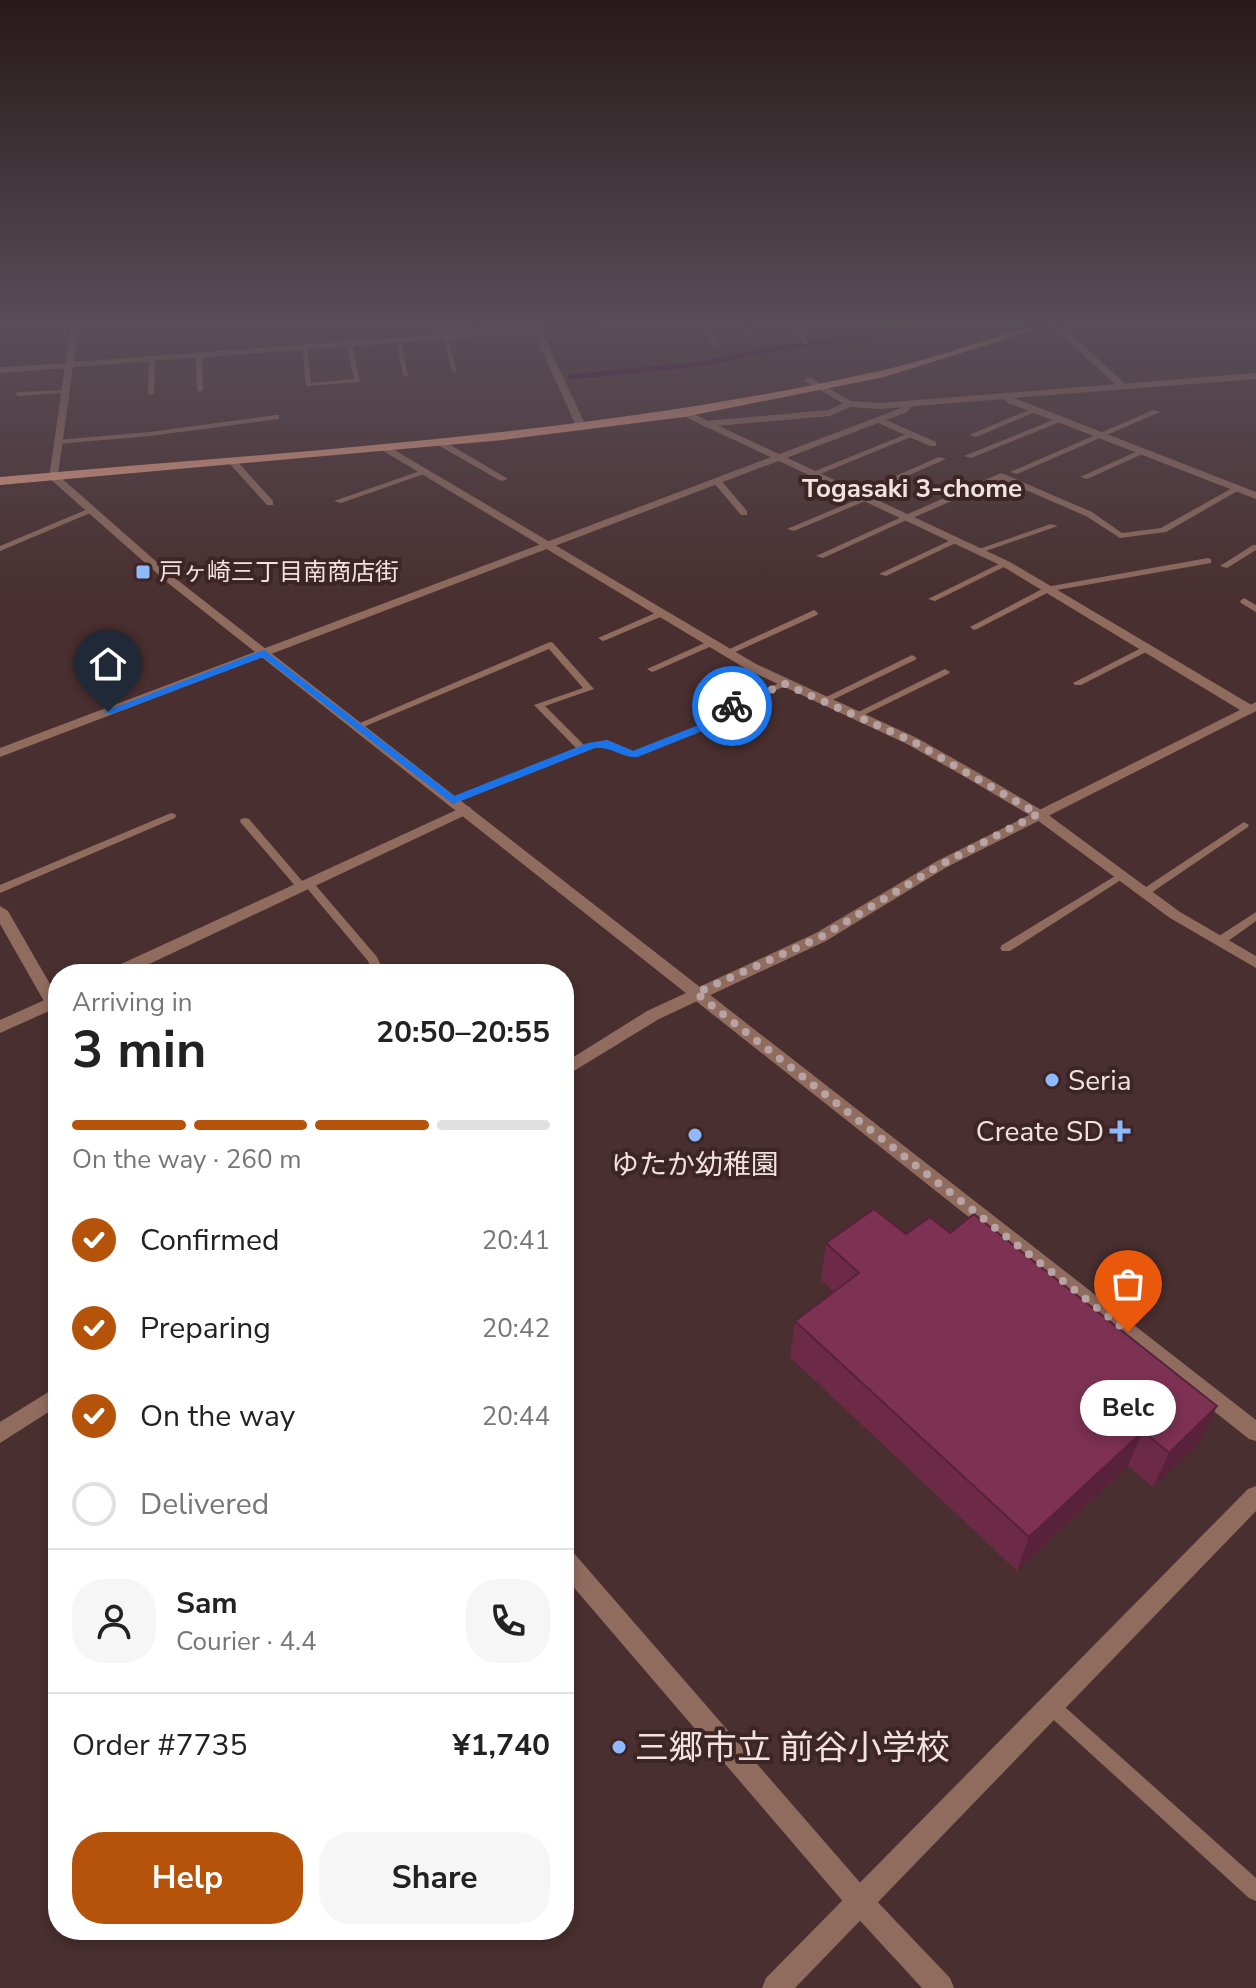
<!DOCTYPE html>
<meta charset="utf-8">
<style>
:root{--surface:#fff;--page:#f6f6f6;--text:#222;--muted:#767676;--line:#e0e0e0;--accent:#b45309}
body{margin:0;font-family:"Nunito Sans","Noto Sans JP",sans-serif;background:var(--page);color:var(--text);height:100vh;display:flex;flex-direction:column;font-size:30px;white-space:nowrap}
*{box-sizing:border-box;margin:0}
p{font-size:26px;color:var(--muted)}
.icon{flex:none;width:44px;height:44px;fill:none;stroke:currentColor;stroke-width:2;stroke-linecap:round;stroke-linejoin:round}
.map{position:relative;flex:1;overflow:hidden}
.side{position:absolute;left:48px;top:964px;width:526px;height:976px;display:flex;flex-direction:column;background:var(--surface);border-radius:32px;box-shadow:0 4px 12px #0003}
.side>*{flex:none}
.pin{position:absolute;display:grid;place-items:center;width:68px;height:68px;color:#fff;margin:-82px -34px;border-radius:50% 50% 50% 0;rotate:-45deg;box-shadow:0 0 8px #0007}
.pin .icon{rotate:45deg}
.courier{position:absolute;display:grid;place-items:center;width:80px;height:80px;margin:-40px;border:6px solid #1a73e8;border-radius:50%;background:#fff;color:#222;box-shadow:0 2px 10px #0007}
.bubble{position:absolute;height:56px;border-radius:28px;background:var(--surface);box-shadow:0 4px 12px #0003;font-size:26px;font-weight:700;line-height:56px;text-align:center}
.summary em{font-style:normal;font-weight:700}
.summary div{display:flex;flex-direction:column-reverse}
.summary{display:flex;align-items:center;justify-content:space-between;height:136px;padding:0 24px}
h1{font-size:52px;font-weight:700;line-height:60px}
.bar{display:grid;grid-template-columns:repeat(4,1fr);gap:12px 8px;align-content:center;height:96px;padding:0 24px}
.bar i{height:10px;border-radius:6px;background:var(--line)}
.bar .selected{background:var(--accent)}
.bar p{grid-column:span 4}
.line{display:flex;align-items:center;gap:20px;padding:0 24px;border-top:2px solid var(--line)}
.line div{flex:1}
.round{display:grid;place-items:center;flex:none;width:84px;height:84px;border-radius:32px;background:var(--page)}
ol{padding:0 24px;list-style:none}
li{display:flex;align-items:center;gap:24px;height:88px}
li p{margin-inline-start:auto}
li .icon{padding:8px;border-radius:50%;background:var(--accent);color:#fff;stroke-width:4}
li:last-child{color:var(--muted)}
li i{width:44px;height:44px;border:4px solid var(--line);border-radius:50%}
.cta{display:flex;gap:16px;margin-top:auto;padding:16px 24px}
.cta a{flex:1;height:92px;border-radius:32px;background:var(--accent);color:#fff;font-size:32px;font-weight:700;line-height:92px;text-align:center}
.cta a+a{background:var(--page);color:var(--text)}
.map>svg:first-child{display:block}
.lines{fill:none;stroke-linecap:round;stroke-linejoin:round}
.stream{stroke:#370034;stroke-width:5}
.service{fill:#906c5e;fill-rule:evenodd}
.minor{fill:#906c5e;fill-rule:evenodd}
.tertiary{fill:#906c5e;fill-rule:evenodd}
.primary{fill:#e79f83;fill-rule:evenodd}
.wall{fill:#6c2a47}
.shaded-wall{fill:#58223a}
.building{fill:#7d3153;stroke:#58223a;stroke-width:2}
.route{fill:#1a73e8}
.done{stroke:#b7a3a3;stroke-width:8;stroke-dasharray:0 14.4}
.poi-dot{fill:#8eb9fd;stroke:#3e2525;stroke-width:3}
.labels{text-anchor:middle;stroke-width:8;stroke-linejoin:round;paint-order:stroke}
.far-poi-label{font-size:24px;fill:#f2e1e1;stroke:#3e2525;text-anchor:start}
.far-neighbourhood-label{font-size:26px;font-weight:bold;fill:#f2e1e1;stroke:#3e2525}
.poi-label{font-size:28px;fill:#f2e1e1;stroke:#3e2525;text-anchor:start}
.near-poi-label{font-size:34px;fill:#f2e1e1;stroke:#3e2525;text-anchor:start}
</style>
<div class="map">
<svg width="1256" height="1988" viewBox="0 0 1256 1988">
<rect width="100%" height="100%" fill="#492f2f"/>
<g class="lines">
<!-- stream -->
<path class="stream" d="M 570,377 L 701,364 L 778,348 L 965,324"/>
<!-- service -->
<path class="service" d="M 473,324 L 479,324 L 481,335 L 477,335 Z
M 699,324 L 705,324 L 719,345 L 718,346 L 714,346 Z
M 742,324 L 748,324 L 756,339 L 752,339 Z
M 788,324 L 794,324 L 809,343 L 808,344 L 804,344 Z
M 833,324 L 840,324 L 841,326 L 838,328 Z
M 443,335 L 448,336 L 457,372 L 452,371 Z
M 396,339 L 401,340 L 408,376 L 403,375 Z
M 349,342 L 352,344 L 360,382 L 306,386 L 302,346 L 307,347 L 311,383 L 354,379 L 346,344 Z
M 199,353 L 202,355 L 203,390 L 200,392 L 197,390 L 196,355 Z
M 152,356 L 155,358 L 154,393 L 151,395 L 148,393 L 149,358 Z
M 67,390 L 67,392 L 65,393 L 18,396 L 15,394 L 18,392 Z
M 1033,408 L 1040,410 L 976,437 L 969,435 Z
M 1153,410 L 1160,412 L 1017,474 L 1010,472 Z
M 276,415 L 279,415 L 279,419 L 150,436 L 57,444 L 53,442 L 57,440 L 150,432 Z
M 1058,418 L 1065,420 L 971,458 L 964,456 Z
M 909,433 L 916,435 L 815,476 L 808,474 Z
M 436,440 L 442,440 L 508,479 L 501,481 L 436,444 Z
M 1140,450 L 1147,452 L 1087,479 L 1080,477 Z
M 939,457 L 946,459 L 859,497 L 852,495 Z
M 229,459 L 235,459 L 273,501 L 273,505 L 267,505 L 229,463 Z
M 420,471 L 427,473 L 341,503 L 334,501 Z
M 998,474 L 1004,474 L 1092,512 L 1122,533 L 1161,528 L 1234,487 L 1241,489 L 1166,532 L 1120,538 L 1086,516 L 998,478 Z
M 714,479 L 720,479 L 747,511 L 747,515 L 741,515 L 714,483 Z
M 863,497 L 870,499 L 794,531 L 787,529 Z
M 88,509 L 95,511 L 0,551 L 0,546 Z
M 904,516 L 911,518 L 823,558 L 816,556 Z
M 1051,524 L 1058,526 L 980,553 L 973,551 Z
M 953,539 L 960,541 L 886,576 L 879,574 Z
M 1253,545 L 1256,545 L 1256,550 L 1227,568 L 1220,566 Z
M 1208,558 L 1211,559 L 1211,563 L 1051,591 L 977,629 L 974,630 L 970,627 L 1046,587 Z
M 1003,562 L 1010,564 L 935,601 L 928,599 Z
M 1244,598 L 1256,605 L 1256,612 L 1241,603 L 1240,601 Z
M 662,610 L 666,613 L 665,615 L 606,640 L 603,641 L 598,638 Z
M 814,610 L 818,613 L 817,615 L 731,654 L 728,655 L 723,652 Z
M 711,640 L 716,643 L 714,645 L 655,671 L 652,672 L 647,669 Z
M 550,642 L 553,643 L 594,689 L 545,706 L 584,745 L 607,740 L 633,751 L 715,719 L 719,708 L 782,682 L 785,681 L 790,684 L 726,712 L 722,723 L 637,757 C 619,758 615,745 594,748 L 453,804 L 449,803 L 448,801 L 449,799 L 576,748 L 534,705 L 583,688 L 549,649 L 361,728 L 358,729 L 353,726 Z
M 1147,645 L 1152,648 L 1150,650 L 1081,685 L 1075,685 L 1073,683 Z
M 912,655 L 917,658 L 915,660 L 826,703 L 823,704 L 818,701 Z
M 752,664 L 757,667 L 755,669 L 724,685 L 718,685 L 716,683 Z
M 945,669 L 950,672 L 948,674 L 858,718 L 852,718 L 850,716 Z
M 171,813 L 175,814 L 176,816 L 175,818 L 0,893 L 0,885 Z
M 245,818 L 249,819 L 303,882 L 308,880 L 312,881 L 377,957 L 385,974 L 373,974 L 368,961 L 306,887 L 301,889 L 297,888 L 241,823 L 240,821 L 241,819 Z
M 1244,822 L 1249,825 L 1248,827 L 1148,895 L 1140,895 L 1138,893 L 1140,891 Z
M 1120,873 L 1124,874 L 1126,876 L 1124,878 L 1010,951 L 1002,951 L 1000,948 L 1002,945 Z
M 1256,912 L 1256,921 L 1224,944 L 1216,944 L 1214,941 L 1216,938 Z
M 1051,1697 L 1057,1700 L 1256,1878 L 1256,1901 L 1249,1898 L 1045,1712 L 1042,1706 L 1045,1700 Z"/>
<!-- minor -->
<path class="minor" d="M 530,324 L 538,324 L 587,428 L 585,430 L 577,428 Z
M 1045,324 L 1064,327 L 1124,383 L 1124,387 L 1118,387 L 1058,331 Z
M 72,363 L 73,365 L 69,368 L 0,373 L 0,367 Z
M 849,401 L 854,404 L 852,406 L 830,416 L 705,427 L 700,424 L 705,421 L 828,410 Z
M 906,402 L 914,404 L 907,412 L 886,420 L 936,442 L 936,446 L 930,446 L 878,423 L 0,757 L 0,748 L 875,418 L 901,408 Z
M 1001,473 L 1006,476 L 1005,478 L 910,519 L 901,517 Z
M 1256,702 L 1256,711 L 947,867 L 826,941 L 659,1019 L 564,1077 L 564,1063 L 647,1011 L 816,933 L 937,861 Z
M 465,806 L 470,807 L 472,810 L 470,813 L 128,974 L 106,974 L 108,970 Z
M 58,994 L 58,1007 L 0,1033 L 0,1020 Z
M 58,1386 L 58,1406 L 0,1443 L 0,1422 Z
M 564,1548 L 572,1551 L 870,1894 L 950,1978 L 954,1988 L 922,1988 L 852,1912 L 564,1576 Z"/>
<!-- tertiary -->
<path class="tertiary" d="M 71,324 L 79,324 L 74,362 L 576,324 L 614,324 L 610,327 L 73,367 L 58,475 L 176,579 L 1256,1420 L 1256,1441 L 1249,1439 L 168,583 L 49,478 Z
M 1256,373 L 1256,379 L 1014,398 L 1256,492 L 1256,499 L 1008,403 L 1004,399 L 880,409 L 849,407 L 803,380 L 811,378 L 851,401 L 880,403 Z
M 681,411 L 687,411 L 1010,562 L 1255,707 L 1256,711 L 1250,714 L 1245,713 L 1002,566 L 681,415 Z
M 380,445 L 386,445 L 756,664 L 917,738 L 977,772 L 1043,811 L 1180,912 L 1256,956 L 1256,968 L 1170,918 L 1033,817 L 967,778 L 907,744 L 748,670 L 380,449 Z
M 0,906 L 8,911 L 58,998 L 58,1007 L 47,1007 L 45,1003 L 0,924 Z
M 1256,1486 L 1256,1511 L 795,1988 L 762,1988 L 766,1978 L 1248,1489 Z"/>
<!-- primary -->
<path class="primary" d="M 1038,324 L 1054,324 L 884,377 L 684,417 L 503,440 L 0,485 L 0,477 C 292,451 588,436 875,372 C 930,360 984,340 1038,324 Z"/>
</g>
<!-- wall -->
<path class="wall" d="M 906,1234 L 1201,1441 L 1153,1487 L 1128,1466 L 1017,1571 L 790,1357 L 795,1321 L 834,1292 L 821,1280 L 826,1243 Z"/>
<!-- shaded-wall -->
<path class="shaded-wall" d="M 1217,1406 L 1201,1441 L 1153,1487 L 1169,1453 Z
M 1143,1431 L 1128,1466 L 1017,1571 L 1029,1537 Z"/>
<!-- building -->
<path class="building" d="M 874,1209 L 906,1234 L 930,1217 L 950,1233 L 974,1214 L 1217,1406 L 1169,1453 L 1143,1431 L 1029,1537 L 795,1321 L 859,1273 L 826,1243 Z"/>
<!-- sky -->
<linearGradient id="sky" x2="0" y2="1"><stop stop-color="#281a1a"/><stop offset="0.54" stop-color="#594d58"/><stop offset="1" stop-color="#594d58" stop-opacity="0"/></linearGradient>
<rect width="1256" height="602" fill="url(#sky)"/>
<!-- route -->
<path class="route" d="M 264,650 L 454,796 L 588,743 L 607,740 L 633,751 L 714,719 L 719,708 L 732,703 L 737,706 L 727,712 L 722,723 L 637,757 C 622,758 611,746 595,748 L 453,804 L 263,657 L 112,714 L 103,712 Z"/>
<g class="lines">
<!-- done -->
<path class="done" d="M 732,706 L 785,684 L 912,741 L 1038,814 L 942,864 L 821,937 L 696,993 L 1128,1332"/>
</g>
<!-- markers -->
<g class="poi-dot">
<rect x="135" y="564" width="16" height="16" rx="4"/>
<circle cx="1052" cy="1080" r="8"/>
<path d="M1116 1119h8v8h8v8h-8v8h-8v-8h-8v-8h8z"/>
<circle cx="695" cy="1135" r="8"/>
<circle cx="619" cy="1747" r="8"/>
</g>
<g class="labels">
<!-- far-poi labels -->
<g class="far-poi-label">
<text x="159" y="580">戸ヶ崎三丁目南商店街</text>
</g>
<!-- far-neighbourhood labels -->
<g class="far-neighbourhood-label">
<text x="912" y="497">Togasaki 3-chome</text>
</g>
<!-- poi labels -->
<g class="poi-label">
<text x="1068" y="1090">Seria</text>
<text x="1104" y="1141" text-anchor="end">Create SD</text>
<text x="695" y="1174" text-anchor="middle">ゆたか幼稚園</text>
</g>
<!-- near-poi labels -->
<g class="near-poi-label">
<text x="635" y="1759">三郷市立 前谷小学校</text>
</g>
</g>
</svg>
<div class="pin" style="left:1128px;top:1332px;background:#ea580c"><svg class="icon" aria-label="bag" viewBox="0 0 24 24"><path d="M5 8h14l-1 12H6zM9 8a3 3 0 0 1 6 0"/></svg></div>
<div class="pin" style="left:108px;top:712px;background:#1f2937"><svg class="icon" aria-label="home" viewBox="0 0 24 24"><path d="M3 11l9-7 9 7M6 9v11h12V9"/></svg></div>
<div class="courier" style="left:732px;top:706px"><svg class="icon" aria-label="bike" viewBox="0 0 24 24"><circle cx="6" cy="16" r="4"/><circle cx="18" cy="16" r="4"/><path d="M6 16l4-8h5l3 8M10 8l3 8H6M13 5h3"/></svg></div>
<div class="bubble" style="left:1080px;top:1380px;width:96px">Belc</div>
<section class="side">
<div class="summary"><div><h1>3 min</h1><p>Arriving in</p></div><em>20:50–20:55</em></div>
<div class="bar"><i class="selected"></i><i class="selected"></i><i class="selected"></i><i></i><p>On the way · 260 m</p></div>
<ol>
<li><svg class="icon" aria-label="check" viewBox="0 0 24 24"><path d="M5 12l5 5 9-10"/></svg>Confirmed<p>20:41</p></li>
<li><svg class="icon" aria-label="check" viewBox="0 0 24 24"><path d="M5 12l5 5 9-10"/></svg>Preparing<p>20:42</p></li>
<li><svg class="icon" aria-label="check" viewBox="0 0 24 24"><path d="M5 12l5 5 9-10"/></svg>On the way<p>20:44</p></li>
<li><i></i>Delivered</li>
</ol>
<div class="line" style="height:144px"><a class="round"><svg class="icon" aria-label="person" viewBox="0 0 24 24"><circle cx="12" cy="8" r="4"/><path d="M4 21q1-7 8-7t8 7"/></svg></a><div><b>Sam</b><p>Courier · 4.4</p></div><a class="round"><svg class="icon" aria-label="phone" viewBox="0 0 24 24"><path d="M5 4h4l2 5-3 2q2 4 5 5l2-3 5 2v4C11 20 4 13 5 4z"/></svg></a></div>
<div class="line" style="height:104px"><div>Order #7735</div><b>¥1,740</b></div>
<div class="cta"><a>Help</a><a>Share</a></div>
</section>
</div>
